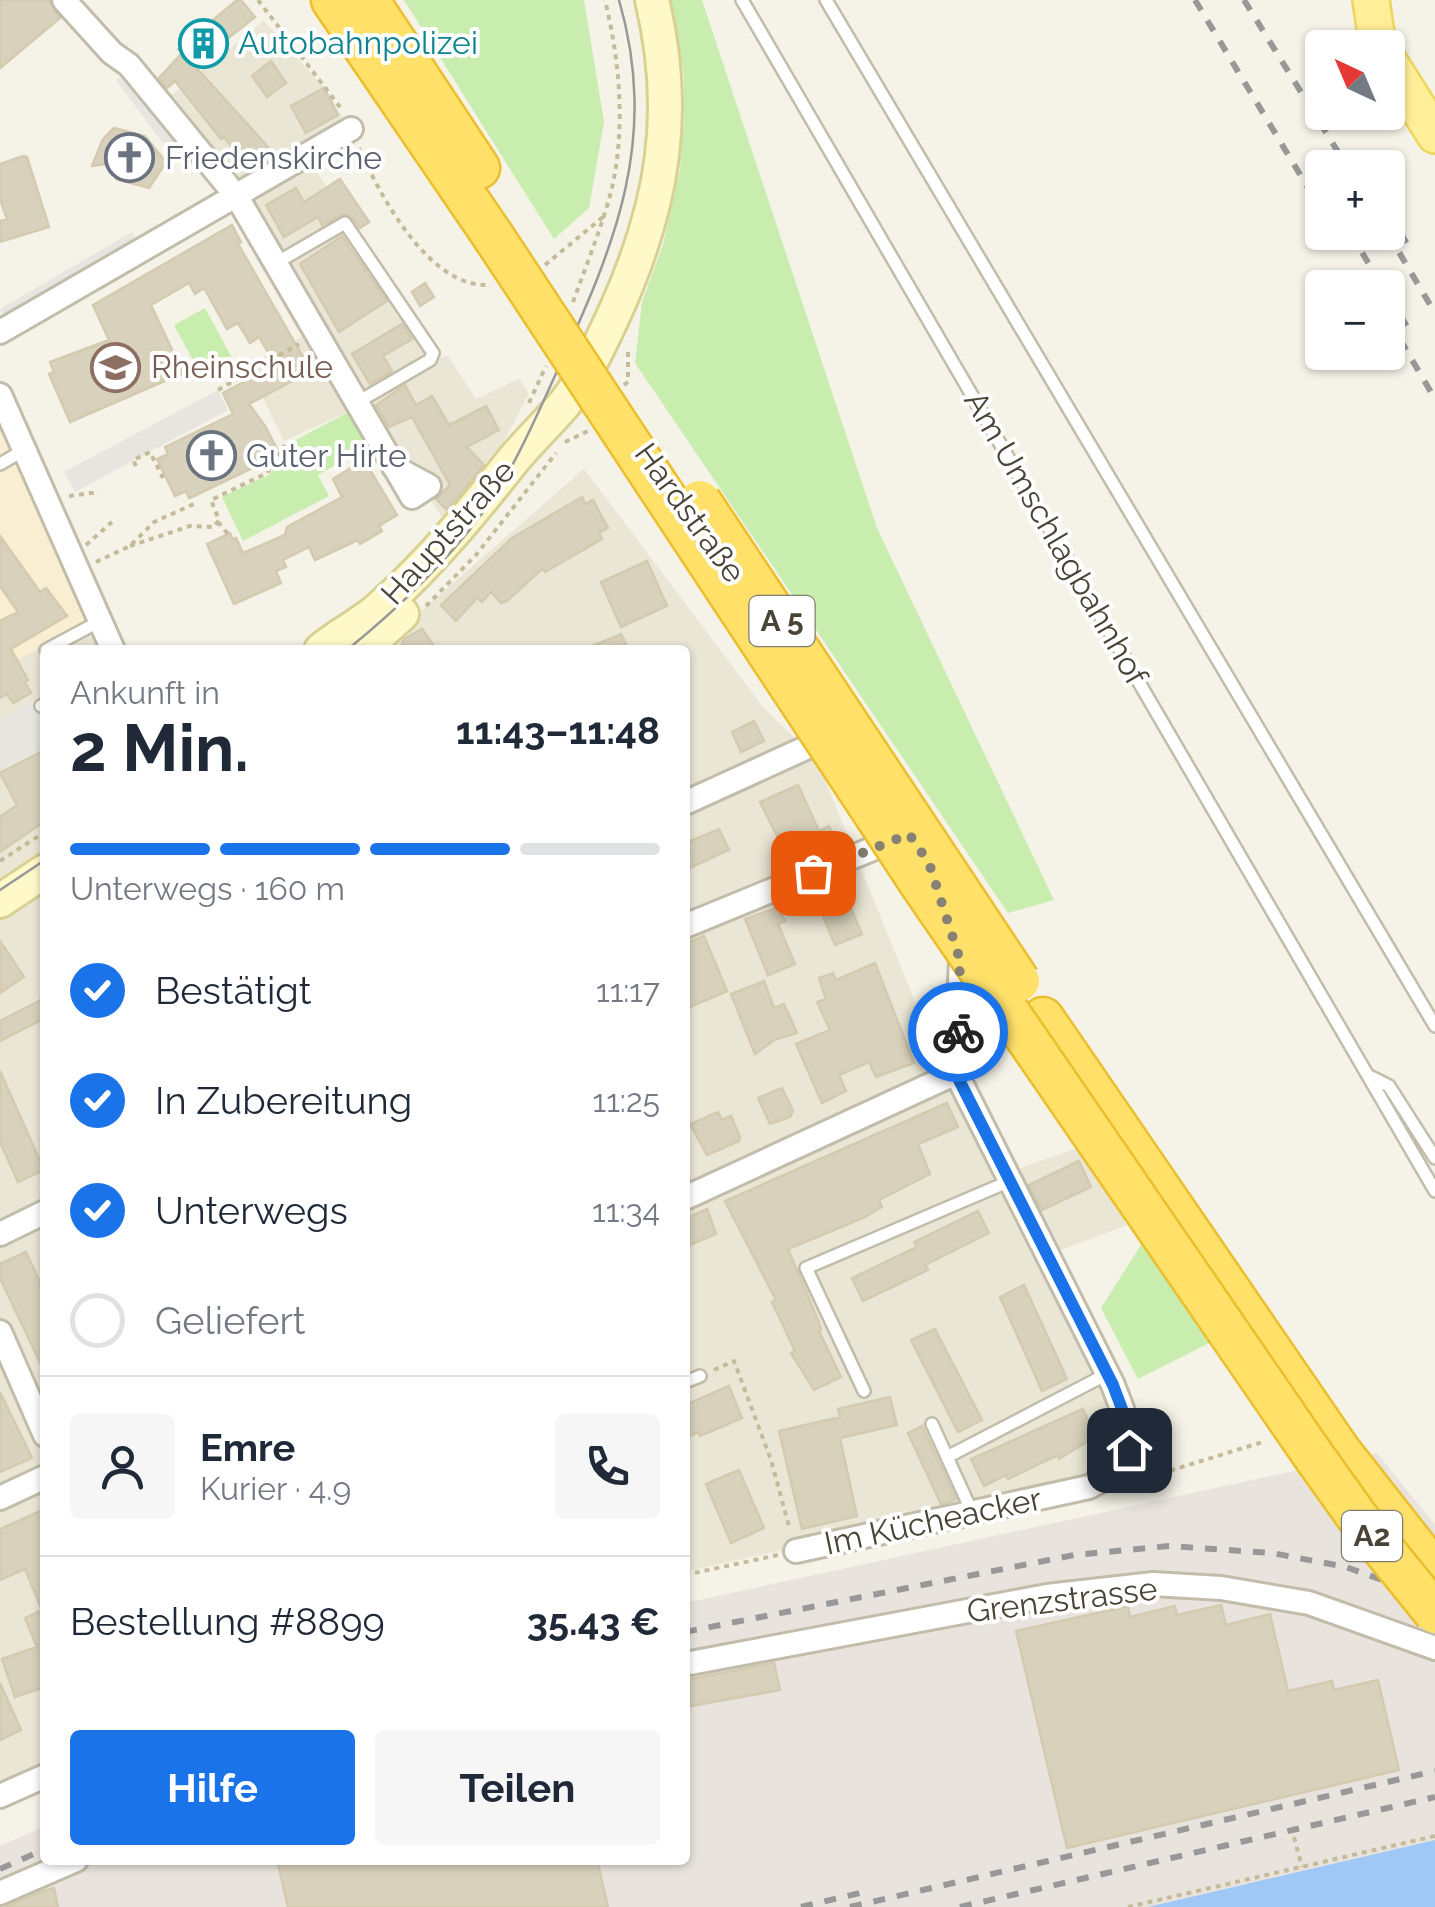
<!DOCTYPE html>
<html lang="de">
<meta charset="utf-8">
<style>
:root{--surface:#fff;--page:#f6f6f7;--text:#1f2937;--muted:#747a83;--line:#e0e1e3;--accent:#1a73e8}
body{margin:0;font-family:Raleway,sans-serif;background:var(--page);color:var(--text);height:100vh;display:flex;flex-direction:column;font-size:38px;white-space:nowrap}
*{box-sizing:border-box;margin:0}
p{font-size:32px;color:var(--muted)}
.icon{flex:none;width:55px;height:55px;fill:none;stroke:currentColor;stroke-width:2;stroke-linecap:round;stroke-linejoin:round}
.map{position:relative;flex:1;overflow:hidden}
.drawer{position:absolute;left:40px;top:645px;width:650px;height:1220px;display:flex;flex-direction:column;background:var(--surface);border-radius:10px;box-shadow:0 2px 8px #0004}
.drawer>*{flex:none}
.needle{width:65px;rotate:316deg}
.buttons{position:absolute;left:1305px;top:30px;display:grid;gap:20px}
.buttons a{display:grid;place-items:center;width:100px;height:100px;border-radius:10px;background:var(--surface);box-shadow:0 2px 8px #0004;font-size:50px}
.pin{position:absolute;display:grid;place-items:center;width:85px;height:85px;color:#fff;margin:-42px;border-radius:20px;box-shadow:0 5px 15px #0006}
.courier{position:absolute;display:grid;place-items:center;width:100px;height:100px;margin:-50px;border:8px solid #1a73e8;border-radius:50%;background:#fff;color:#222;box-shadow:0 2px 12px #0007}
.summary em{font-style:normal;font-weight:700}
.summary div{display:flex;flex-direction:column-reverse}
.summary{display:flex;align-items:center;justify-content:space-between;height:170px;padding:0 30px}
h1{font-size:65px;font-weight:700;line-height:75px}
.bar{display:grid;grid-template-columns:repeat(4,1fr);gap:15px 10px;align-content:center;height:120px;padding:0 30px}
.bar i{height:12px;border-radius:8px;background:var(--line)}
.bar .on{background:var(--accent)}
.bar p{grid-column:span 4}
.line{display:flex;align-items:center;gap:25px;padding:0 30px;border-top:2px solid var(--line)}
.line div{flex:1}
.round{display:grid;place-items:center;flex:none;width:105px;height:105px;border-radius:10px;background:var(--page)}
ol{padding:0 30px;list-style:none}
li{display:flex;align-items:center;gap:30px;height:110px}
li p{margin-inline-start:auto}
li .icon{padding:10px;border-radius:50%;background:var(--accent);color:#fff;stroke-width:4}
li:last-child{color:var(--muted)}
li i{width:55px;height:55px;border:5px solid var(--line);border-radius:50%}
.primary-button{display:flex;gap:20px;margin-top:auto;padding:20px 30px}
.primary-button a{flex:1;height:115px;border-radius:10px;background:var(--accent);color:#fff;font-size:40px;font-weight:700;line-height:115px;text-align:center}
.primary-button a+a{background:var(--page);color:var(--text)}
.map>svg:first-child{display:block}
.residential{fill:#eae6d6}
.commercial{fill:#f9edd2}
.industrial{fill:#e8e4dd}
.green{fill:#c8edae}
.parking{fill:#e6e5e0}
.water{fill:#a0c8f7}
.building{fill:#d8d1bc;stroke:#d4caaf;stroke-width:2.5}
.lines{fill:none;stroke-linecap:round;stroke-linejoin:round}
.service-casing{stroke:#c2bdaa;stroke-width:16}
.minor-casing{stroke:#c2bdaa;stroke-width:28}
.secondary-casing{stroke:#d9d094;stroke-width:38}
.primary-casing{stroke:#eed55d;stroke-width:40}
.motorway-casing{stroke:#ebbe2c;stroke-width:45}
.path{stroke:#c5bb9a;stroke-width:4;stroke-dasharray:5 5;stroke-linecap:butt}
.service{stroke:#fff;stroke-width:11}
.minor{stroke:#fff;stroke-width:22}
.secondary{stroke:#fff9c9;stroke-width:32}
.primary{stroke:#ffef98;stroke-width:35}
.motorway{stroke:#ffe16a;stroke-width:40}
.tram{stroke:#989898;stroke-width:2.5}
.rail{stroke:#989898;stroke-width:6;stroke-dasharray:12 12;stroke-linecap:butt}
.motorway-bridge-casing{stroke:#ebbe2c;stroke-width:45;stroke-linecap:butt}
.motorway-bridge{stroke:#ffe16a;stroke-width:40}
.done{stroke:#868174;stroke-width:10;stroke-dasharray:0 18}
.route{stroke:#1a73e8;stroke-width:12}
.labels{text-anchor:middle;stroke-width:8;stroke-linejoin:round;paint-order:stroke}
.shield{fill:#fff;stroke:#807c72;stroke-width:2.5}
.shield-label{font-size:30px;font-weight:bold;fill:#4a4436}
.culture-label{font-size:32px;fill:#0d838f;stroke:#fff;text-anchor:start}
.worship-label{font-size:32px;fill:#5b616d;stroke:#fff;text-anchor:start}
.education-label{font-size:32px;fill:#785e54;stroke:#fff;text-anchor:start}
.street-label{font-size:32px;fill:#4a4436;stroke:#fff}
</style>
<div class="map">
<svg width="1435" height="1907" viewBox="0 0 1435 1907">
<rect width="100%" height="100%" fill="#f5f3e8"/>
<!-- residential -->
<path class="residential" d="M 264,21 L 327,91 L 345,122 L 301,148 L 439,358 L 448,356 L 476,399 L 519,379 L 529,394 L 489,469 L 442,517 L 367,403 L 284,441 L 247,366 L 322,326 L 168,98 Z
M 584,469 L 763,707 L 817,760 L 941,1066 L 998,1176 L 1077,1148 L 1127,1225 L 1038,1259 L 1108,1406 L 1111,1441 L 1105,1460 L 1079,1484 L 685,1572 L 685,650 L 376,650 Z
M 89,624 L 101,650 L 45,650 L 45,1775 L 0,1793 L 0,668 Z"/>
<!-- commercial -->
<path class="commercial" d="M 0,429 L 89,624 L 0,668 Z"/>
<!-- industrial -->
<path class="industrial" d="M 1377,1453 L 1435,1525 L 1435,1907 L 0,1907 L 0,1846 L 45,1826 L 45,1860 L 685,1860 L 685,1603 Z"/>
<!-- green -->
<path class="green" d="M 404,0 L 584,0 L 604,122 L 589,208 L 554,239 Z
M 671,0 L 702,0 L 877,528 L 1054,900 L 1008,913 L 635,363 L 642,302 L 663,245 L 680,170 L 684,121 L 684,76 Z
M 205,308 L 232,358 L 201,375 L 174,325 Z
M 352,410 L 372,444 L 318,475 L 329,496 L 243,541 L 222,497 L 269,475 L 290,443 Z
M 1144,1240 L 1213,1341 L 1138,1379 L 1101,1308 Z"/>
<!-- parking -->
<path class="parking" d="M 132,69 L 187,135 L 168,150 L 116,80 Z
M 132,232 L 143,251 L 8,328 L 0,309 Z
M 218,390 L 228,410 L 75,492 L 64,472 Z
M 34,701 L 45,722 L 45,748 L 0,772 L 0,719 Z"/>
<!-- water -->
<path class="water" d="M 1435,1840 L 1435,1907 L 1148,1907 Z"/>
<!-- building -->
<path class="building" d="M 0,0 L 49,0 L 60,18 L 0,68 Z
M 237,0 L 241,0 L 255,17 L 194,65 L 268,147 L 247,165 L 224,137 L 221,139 L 175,81 L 167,88 L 159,78 L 182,53 L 178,49 Z
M 271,61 L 286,83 L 267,97 L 252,76 Z
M 324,88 L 338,115 L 306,133 L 291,106 Z
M 114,128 L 145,136 L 166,162 L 149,188 L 117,179 L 105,164 L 92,166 L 103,139 Z
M 23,156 L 27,157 L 49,227 L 0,242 L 0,221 L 7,219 L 0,199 L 0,164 Z
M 340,179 L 369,222 L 360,228 L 352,217 L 344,214 L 322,225 L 318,217 L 284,237 L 266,205 L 296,188 L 304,202 Z
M 232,225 L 241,242 L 238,244 L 311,371 L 249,404 L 265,426 L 277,449 L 255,460 L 257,466 L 192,497 L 189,498 L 186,491 L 175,496 L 157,459 L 168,454 L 165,447 L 233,414 L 223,393 L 276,365 L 259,337 L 250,343 L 238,323 L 227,329 L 204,288 L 195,294 L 189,283 L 151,305 L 183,373 L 70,422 L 49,374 L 54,372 L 50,362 L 109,340 L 93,305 Z
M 342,236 L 387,301 L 339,332 L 300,264 Z
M 425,283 L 434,297 L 420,306 L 412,292 Z
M 402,324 L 412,339 L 383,356 L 392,371 L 370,384 L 352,354 Z
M 405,385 L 416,405 L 432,396 L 449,425 L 486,406 L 499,430 L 467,447 L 484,465 L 447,510 L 436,499 L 450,485 L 412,417 L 389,427 L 376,405 Z
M 364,460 L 397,515 L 379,526 L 382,531 L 360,544 L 358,540 L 315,560 L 309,547 L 283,560 L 286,567 L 276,571 L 281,583 L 234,604 L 207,544 L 230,533 L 232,539 L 236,538 L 243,553 L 285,535 L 287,527 L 342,497 L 333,479 Z
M 582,497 L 585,504 L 593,500 L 608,528 L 599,533 L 602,539 L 545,572 L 543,568 L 507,601 L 501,603 L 491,592 L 482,602 L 477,598 L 456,621 L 441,605 L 512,538 Z
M 0,536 L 40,592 L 46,588 L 67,616 L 11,649 L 28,680 L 25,682 L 31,693 L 13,703 L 7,694 L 0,698 L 0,621 L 18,612 L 0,586 Z
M 647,561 L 667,606 L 621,627 L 601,582 Z
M 422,629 L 437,650 L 400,650 L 404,639 Z
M 621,634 L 629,650 L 583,650 Z
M 754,721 L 764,741 L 741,752 L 732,732 Z
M 45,750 L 45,821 L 0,852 L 0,817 L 17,805 L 0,773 Z
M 798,785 L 819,831 L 829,826 L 835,841 L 806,853 L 802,844 L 785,852 L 760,802 Z
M 719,829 L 729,850 L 685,870 L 685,843 Z
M 840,883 L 862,934 L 835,945 L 814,894 Z
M 779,907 L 785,921 L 778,924 L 795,964 L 768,975 L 745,919 Z
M 704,936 L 727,991 L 685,1009 L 685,944 Z
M 0,941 L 24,977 L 0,993 Z
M 875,963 L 914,1063 L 876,1077 L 869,1062 L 839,1075 L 846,1091 L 822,1103 L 796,1044 L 830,1030 L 817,1002 L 826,999 L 819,978 L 833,973 L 836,980 Z
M 764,981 L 774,1008 L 784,1004 L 797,1033 L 774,1040 L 755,1054 L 731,994 Z
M 45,998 L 45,1018 L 0,1041 L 0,1021 Z
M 0,1071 L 44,1170 L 18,1182 L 0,1142 Z
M 782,1088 L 793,1111 L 790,1117 L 770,1124 L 758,1098 Z
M 947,1103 L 958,1127 L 918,1144 L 930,1174 L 879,1200 L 882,1207 L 863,1218 L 788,1249 L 818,1320 L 821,1330 L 819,1331 L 841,1377 L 814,1390 L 791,1353 L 795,1351 L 772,1302 L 776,1300 L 725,1201 Z
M 718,1112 L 722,1120 L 731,1116 L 740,1137 L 739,1141 L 707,1155 L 690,1124 Z
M 1079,1161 L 1091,1187 L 1042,1210 L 1029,1185 Z
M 707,1209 L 716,1234 L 685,1247 L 685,1219 Z
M 978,1211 L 989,1233 L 925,1265 L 928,1270 L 863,1301 L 852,1278 L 917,1247 L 914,1242 Z
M 26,1252 L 45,1293 L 45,1373 L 0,1278 L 0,1264 Z
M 1024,1285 L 1067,1379 L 1042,1391 L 1000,1297 Z
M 935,1329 L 982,1420 L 958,1432 L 911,1340 Z
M 729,1386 L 742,1418 L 700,1436 L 699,1432 L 685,1438 L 685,1405 Z
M 0,1392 L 32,1458 L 0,1472 Z
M 890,1397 L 897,1425 L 840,1438 L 857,1516 L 802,1529 L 779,1431 L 840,1417 L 838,1409 Z
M 1083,1409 L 1096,1436 L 1059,1459 L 1058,1455 L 1008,1479 L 1006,1475 L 984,1486 L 971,1459 Z
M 922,1426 L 956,1499 L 949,1502 L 941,1504 L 908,1433 Z
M 739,1470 L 764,1528 L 731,1543 L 706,1484 Z
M 45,1509 L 45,1687 L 15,1697 L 2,1659 L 37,1647 L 25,1618 L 42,1610 L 25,1569 L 0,1580 L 0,1529 Z
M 1221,1605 L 1226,1625 L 1270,1614 L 1288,1691 L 1332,1681 L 1334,1690 L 1378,1680 L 1399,1770 L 1067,1848 L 1016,1631 L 1128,1606 L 1130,1617 L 1175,1606 L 1177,1615 Z
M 774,1663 L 780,1690 L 685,1707 L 685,1680 Z
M 0,1683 L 21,1730 L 0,1740 Z
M 277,1860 L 597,1860 L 608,1907 L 288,1907 Z
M 54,1888 L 58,1907 L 5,1907 L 43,1891 Z"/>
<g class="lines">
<defs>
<path id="service" d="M 742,0 L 1435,1191
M 826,0 L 1435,1026
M 276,263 L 345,223 L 433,353 L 430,360 L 356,403
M 0,464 L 24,450
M 46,650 L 100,621
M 41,706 L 45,704
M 1369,1076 L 1389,1086 L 1435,1158
M 685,1382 L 700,1376
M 864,1391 L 806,1268 L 1010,1181
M 932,1424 L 972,1512
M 947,1457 L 1107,1374"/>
<path id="minor" d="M 64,0 L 112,53 L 129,65 L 237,197 L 412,497 L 429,486 L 394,467
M 0,332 L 351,129
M 0,395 L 113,650
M 685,803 L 832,736
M 685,926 L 899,838
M 685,1198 L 956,1073
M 0,1234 L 45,1212
M 0,1332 L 45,1435
M 0,1498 L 45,1477
M 796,1551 L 1089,1487 C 1099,1481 1116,1474 1123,1465 C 1140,1442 1121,1408 1113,1385 L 956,1073 L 961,959 L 956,946
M 685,1664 L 1047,1596 L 1153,1584 L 1221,1588 L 1309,1603 L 1435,1648
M 0,1796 L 45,1776
M 0,1893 L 76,1860"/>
<path id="secondary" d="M 321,650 C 340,634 364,623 382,606 C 431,562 473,511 514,459 C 530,440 549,422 565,403 C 586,376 602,340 616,310 C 663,205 679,112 652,0
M 362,650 L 402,614
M 0,901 L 45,871"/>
<path id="primary" d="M 1371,0 L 1376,34 L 1381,48
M 1388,60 L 1435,135"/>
<path id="motorway" d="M 332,0 L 493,236
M 368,0 L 479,168
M 1043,1018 L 1340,1451 L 1435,1572"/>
</defs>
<!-- service casing -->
<use href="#service" class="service-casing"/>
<!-- minor casing -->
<use href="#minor" class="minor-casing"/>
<!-- secondary casing -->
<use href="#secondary" class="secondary-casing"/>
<!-- primary casing -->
<use href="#primary" class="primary-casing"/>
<!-- motorway casing -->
<use href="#motorway" class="motorway-casing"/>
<!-- path -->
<path class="path" d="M 258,0 L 343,111
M 359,148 C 380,195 429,289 490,285
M 545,265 L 603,217
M 573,302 C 586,266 601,229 611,192 C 626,130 620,62 605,0
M 624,385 L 628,382 L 628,347
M 218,390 L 299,344
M 529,403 L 546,366
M 565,442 L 588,431
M 136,466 L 133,460 L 150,452 L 163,478
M 69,496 L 99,492
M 218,522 L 228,534
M 86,545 L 112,522
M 130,546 L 190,526 L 214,527 L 219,520 L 211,500 L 267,473 L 285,445
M 96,562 L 130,546 L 154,522 L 196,503
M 426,606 L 476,555 L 556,453
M 0,861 L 45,832
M 714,1370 L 734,1361 L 771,1460 L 790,1530
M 1141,1473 L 1156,1475 L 1266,1441
M 685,1575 L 778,1555
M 1294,1837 L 1302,1867
M 1128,1907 L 1435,1836"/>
<!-- service -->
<use href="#service" class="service"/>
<!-- minor -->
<use href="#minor" class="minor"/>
<!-- secondary -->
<use href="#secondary" class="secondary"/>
<!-- primary -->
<use href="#primary" class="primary"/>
<!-- motorway -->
<use href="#motorway" class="motorway"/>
<!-- tram -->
<path class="tram" d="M 347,650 C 396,610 444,565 481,515 C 514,470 536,417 559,367 C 616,242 659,139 619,0
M 0,890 L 45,860"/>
<!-- rail -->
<path class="rail" d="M 1195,0 L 1322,211
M 1244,0 L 1348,168
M 1388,212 L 1407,244
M 1350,232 L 1383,288
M 1387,232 L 1435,313
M 1388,295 L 1409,330
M 1388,319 L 1435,399
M 685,1632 L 1074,1555 L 1169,1546 L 1272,1553 L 1346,1567 L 1435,1599
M 0,1869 L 45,1849
M 801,1907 L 864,1892
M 850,1907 L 1435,1771
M 960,1907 L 1435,1797"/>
<defs>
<path id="motorway-bridge" d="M 493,236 L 922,886 L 1313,1455 L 1358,1518 L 1435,1613
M 700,501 L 1019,981"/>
</defs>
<!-- motorway-bridge casing -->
<use href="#motorway-bridge" class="motorway-bridge-casing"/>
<!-- motorway-bridge -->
<use href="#motorway-bridge" class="motorway-bridge"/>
</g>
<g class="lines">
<!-- done -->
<path class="done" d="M 813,873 L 909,834 L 929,863 L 960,960 L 958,1032"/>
<!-- route -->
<path class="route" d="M 958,1032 L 956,1074 L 1113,1385 L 1128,1425 L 1129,1450"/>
</g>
<!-- icons -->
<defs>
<symbol id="building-ring" viewBox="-11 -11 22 22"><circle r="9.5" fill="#fff" stroke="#0f9aa8" stroke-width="1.5"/><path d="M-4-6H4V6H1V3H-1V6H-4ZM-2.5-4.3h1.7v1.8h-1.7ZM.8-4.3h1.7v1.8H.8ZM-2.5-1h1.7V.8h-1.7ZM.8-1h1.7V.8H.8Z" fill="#0f9aa8"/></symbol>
<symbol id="church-ring" viewBox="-11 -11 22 22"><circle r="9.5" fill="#fff" stroke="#6b7280" stroke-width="1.5"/><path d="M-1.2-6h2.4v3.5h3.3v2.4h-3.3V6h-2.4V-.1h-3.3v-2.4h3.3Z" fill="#6b7280"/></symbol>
<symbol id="school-ring" viewBox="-11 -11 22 22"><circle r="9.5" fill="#fff" stroke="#8d6e63" stroke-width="1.5"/><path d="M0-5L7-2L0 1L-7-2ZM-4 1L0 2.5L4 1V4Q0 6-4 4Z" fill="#8d6e63"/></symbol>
</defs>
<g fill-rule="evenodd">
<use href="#building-ring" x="176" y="16" width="55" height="55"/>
<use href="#church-ring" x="102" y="130" width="55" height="55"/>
<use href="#school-ring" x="88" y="340" width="55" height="55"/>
<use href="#church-ring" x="184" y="428" width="55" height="55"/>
</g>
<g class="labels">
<!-- shield labels -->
<g class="shield">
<rect x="749.5" y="596" width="65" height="50" rx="8"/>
<rect x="1342" y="1511" width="60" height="50" rx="8"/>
</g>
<g class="shield-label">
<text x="782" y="631">A 5</text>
<text x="1372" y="1546">A2</text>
</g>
<!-- culture labels -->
<g class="culture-label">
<text x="238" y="54">Autobahnpolizei</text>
</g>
<!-- worship labels -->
<g class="worship-label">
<text x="165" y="169">Friedenskirche</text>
<text x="246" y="467">Guter Hirte</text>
</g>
<!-- education labels -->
<g class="education-label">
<text x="151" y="378">Rheinschule</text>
</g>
<!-- street labels -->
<g class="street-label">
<text transform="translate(690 513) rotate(54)" y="11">Hardstraße</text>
<text transform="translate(448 532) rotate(-48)" y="11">Hauptstraße</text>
<text transform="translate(1056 538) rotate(60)" y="11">Am Umschlagbahnhof</text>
<text transform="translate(933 1521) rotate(-12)" y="11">Im Kücheacker</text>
<text transform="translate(1062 1600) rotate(-7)" y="11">Grenzstrasse</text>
</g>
</g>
</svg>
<div class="buttons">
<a><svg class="needle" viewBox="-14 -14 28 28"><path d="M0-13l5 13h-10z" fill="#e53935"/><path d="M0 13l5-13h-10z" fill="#747a83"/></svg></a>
<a>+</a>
<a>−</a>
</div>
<div class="pin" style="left:813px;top:873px;background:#ea580c"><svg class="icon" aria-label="bag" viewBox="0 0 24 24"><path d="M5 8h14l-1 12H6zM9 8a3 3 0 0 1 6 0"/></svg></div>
<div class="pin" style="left:1129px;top:1450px;background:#1f2937"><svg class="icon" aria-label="home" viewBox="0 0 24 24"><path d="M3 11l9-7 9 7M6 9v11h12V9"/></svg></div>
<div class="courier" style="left:958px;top:1032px"><svg class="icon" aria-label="bike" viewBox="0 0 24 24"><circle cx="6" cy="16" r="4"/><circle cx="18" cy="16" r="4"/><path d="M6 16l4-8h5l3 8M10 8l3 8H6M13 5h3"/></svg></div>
<section class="drawer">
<div class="summary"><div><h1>2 Min.</h1><p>Ankunft in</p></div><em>11:43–11:48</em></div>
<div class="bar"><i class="on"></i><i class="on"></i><i class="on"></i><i></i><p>Unterwegs · 160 m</p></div>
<ol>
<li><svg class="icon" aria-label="check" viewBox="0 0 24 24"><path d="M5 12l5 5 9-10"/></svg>Bestätigt<p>11:17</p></li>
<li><svg class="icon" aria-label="check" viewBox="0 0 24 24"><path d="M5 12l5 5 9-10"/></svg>In Zubereitung<p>11:25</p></li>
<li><svg class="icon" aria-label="check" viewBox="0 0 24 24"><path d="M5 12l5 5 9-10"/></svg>Unterwegs<p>11:34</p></li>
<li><i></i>Geliefert</li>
</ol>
<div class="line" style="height:180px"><a class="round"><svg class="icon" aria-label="person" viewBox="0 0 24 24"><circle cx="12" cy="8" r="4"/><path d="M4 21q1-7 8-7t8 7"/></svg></a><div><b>Emre</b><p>Kurier · 4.9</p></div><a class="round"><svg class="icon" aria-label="phone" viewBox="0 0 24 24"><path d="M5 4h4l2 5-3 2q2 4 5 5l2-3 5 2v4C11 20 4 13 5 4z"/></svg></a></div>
<div class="line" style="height:130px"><div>Bestellung #8899</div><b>35.43 €</b></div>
<div class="primary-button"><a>Hilfe</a><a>Teilen</a></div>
</section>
</div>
